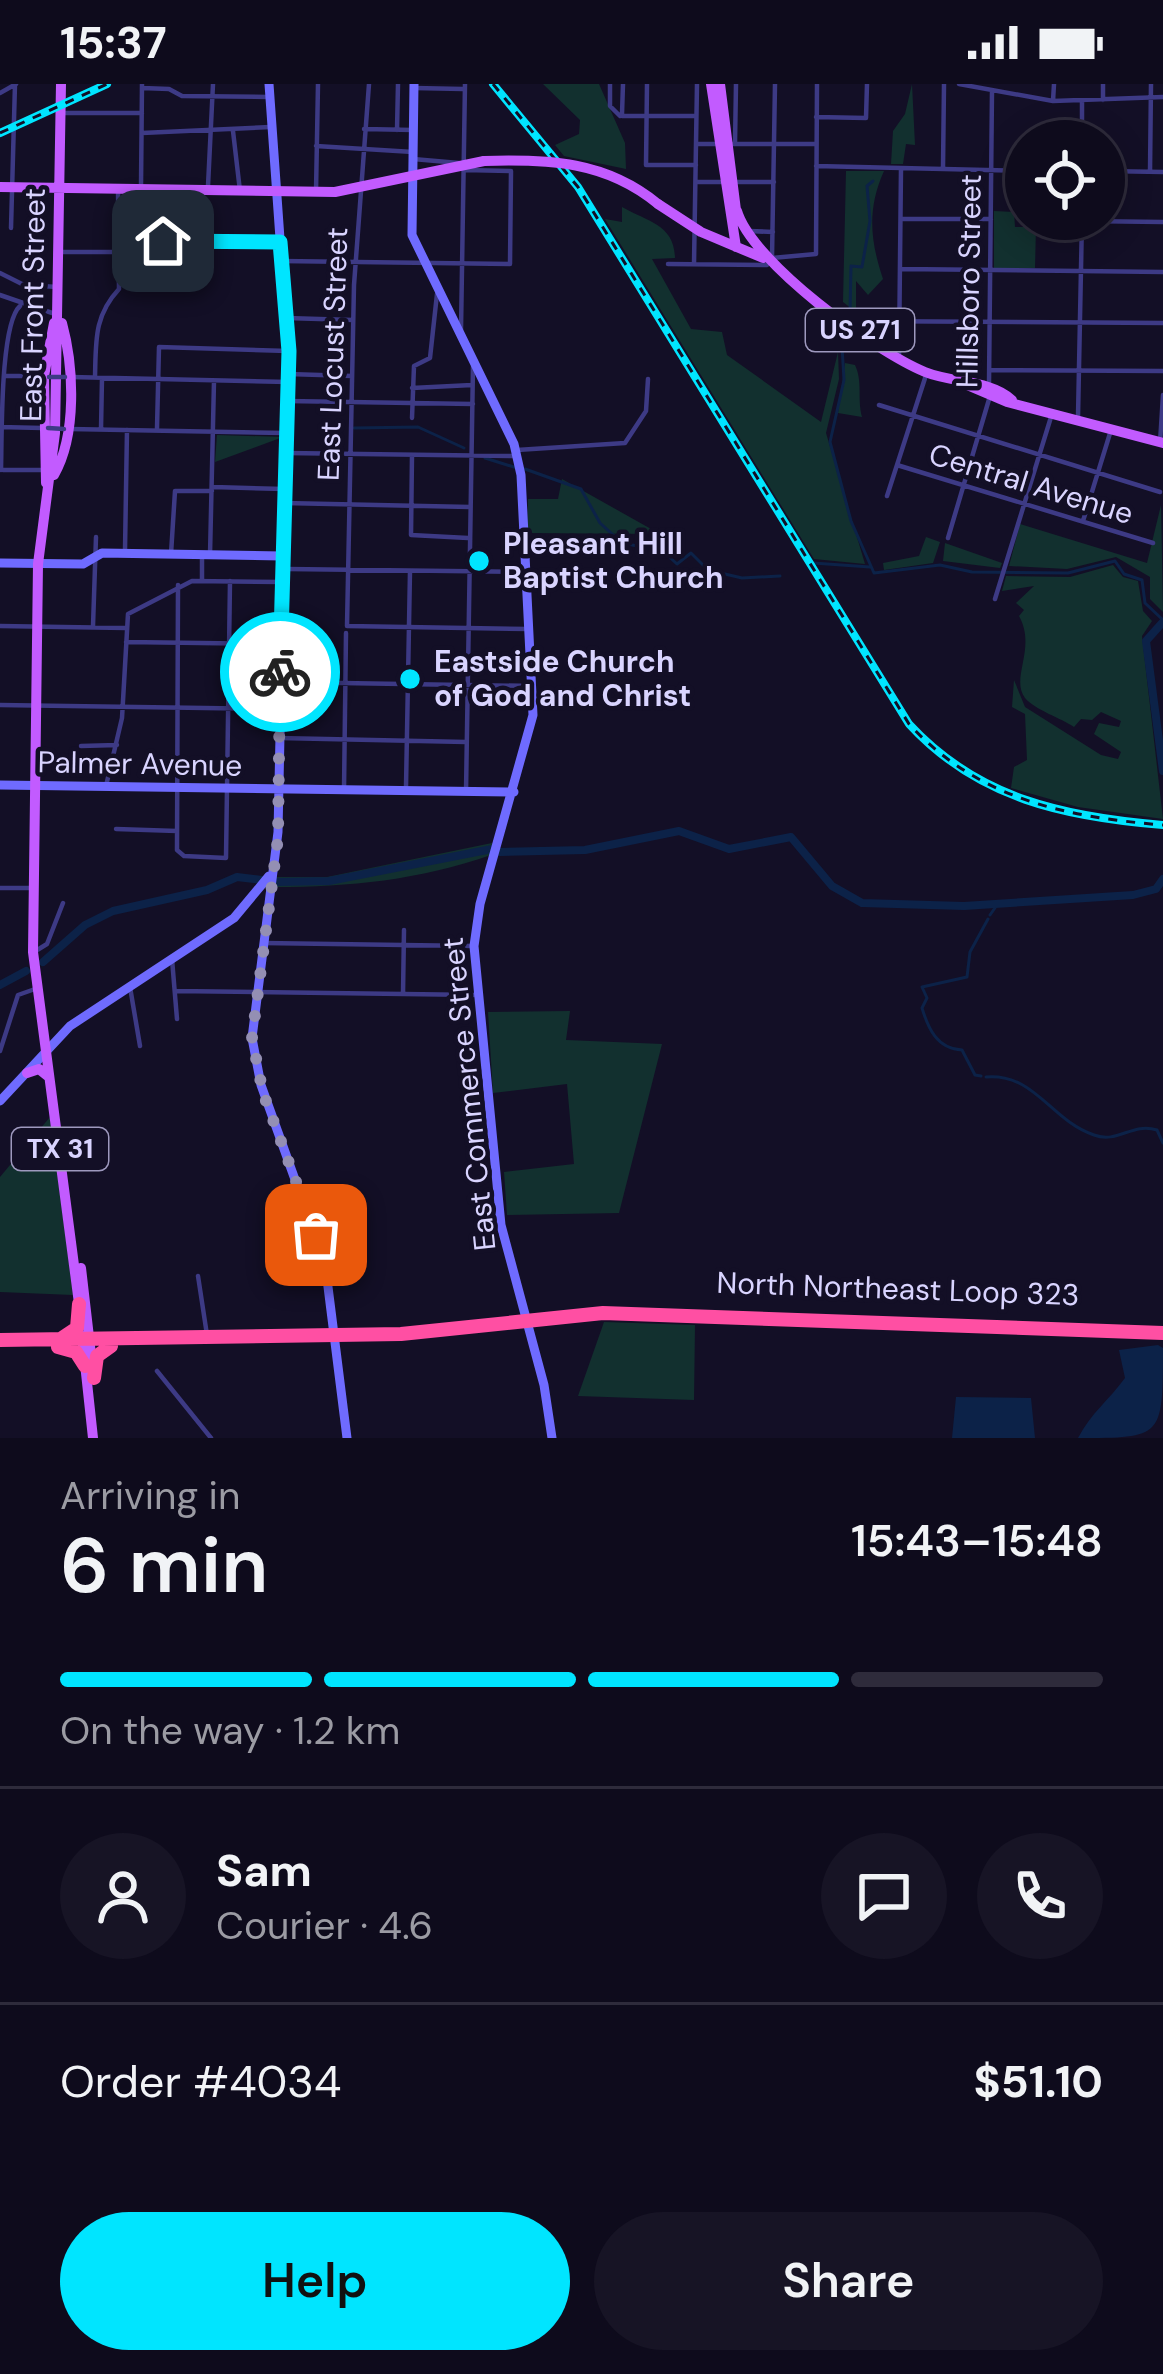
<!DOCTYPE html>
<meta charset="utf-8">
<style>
:root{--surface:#0e0b1c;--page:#171425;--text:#f1f3f6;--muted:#9b9ba3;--line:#2e2b3b;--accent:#00e5ff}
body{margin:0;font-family:"DM Sans",sans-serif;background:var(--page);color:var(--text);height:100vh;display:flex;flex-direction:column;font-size:45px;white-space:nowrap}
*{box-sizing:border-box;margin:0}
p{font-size:39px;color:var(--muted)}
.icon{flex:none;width:66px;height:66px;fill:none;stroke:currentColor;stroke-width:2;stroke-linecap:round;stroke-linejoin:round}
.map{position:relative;height:1354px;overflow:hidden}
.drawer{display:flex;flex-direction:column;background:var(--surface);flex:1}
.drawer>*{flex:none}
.fabs{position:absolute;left:1005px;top:36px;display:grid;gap:24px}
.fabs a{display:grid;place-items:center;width:120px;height:120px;border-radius:50%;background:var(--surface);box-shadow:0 6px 30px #0003,0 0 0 3px var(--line);font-size:60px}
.pin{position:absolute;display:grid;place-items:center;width:102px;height:102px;color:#fff;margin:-51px;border-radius:24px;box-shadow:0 6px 18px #0006}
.courier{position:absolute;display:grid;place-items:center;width:120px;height:120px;margin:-60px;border:9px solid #00e5ff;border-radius:50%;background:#fff;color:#222;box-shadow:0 3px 15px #0007}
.headline em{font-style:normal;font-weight:600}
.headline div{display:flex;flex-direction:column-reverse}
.headline{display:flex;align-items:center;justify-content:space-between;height:204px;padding:0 60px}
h1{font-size:78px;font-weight:600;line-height:90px}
.bar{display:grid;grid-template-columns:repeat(4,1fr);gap:18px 12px;align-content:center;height:144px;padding:0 60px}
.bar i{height:15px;border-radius:9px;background:var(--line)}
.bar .current{background:var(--accent)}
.bar p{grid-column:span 4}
.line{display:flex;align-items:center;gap:30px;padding:0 60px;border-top:3px solid var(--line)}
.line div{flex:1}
.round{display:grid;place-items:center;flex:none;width:126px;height:126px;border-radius:63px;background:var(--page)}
.button{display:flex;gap:24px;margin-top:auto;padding:24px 60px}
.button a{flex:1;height:138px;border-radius:72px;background:var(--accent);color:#111;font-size:48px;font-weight:600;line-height:138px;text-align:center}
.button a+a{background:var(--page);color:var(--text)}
.status{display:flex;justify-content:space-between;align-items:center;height:84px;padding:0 60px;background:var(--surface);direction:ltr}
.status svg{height:33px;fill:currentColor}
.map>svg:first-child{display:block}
.green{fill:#12302f}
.water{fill:#0c2248}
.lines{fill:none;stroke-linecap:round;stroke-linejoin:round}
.stream{stroke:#0c2248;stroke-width:3}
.river{stroke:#0c2248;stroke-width:8}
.street{stroke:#3d3a85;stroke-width:4.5}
.secondary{stroke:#6f6bff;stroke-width:9}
.primary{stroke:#c25bff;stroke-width:10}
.highway{stroke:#ff4fa3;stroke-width:14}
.rail-casing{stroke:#00e5ff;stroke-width:8}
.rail{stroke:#130f26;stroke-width:3;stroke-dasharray:9;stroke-linecap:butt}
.street-bridge{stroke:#3d3a85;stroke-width:4.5}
.primary-bridge{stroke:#c25bff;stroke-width:10}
.done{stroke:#948fb3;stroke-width:12;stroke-dasharray:0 21.6}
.route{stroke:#00e5ff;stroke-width:15}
.poi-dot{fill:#00e5ff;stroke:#130f26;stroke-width:4.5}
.labels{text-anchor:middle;stroke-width:9;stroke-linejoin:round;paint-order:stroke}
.shield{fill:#130f26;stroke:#9e99be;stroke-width:3}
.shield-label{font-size:27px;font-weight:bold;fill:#d9d4ff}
.street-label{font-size:30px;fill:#d9d4ff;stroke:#130f26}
.poi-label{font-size:30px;font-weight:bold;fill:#d9d4ff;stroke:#130f26;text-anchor:start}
</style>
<div class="status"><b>15:37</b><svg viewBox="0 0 49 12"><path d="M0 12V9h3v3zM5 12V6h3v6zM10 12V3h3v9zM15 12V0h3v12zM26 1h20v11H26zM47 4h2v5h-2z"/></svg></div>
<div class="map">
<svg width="1163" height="1354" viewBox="0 0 1163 1354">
<rect width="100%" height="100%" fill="#130f26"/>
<!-- green -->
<path class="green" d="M 543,0 L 599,0 L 625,59 L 626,85 L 564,72 L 555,61 L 579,50 L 580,36 Z
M 912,0 L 915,61 L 906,60 L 903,80 L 891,80 L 893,47 L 905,30 Z
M 846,87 L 884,87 C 867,125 870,156 883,195 L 868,211 L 856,197 L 856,228 L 843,218 Z
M 622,123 C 648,138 674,140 675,174 L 652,175 L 691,245 L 722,248 L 727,271 L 821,338 L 838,268 L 839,295 L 826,349 L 865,480 L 814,475 L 605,135 L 622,138 Z
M 994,127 L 1014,128 L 1015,143 L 1036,143 L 1035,184 L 994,184 Z
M 845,279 L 855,281 C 863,298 857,314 862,333 L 838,329 Z
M 217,351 L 283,353 L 215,378 Z
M 562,395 L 660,450 L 527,449 L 528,415 L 558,415 Z
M 1161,421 L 1163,528 L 1150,515 L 1150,493 L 1116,473 L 1067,485 L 1009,482 L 1020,440 L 1147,479 Z
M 926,453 L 940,458 L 933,479 L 884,486 L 883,479 L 919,472 Z
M 945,459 L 1002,479 L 1000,484 L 943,477 Z
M 1113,481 L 1123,493 L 1138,497 L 1143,527 L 1152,537 L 1142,552 L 1163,735 L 1078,723 L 1011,704 L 1014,683 L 1027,676 L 1025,630 L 1012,623 L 1014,596 L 1025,623 L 1101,671 L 1118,675 L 1121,668 L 1094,650 L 1099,639 L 1119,643 L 1121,637 L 1101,628 L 1092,636 L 1081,635 L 1074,643 C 1061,634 1035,626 1025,614 C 1010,594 1037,564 1019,532 L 1024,526 L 1016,519 L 1034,502 L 1002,507 L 1006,492 L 1070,493 Z
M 492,759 L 491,771 C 419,796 350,803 275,803 L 276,793 L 327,793 Z
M 570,927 L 566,956 L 662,960 L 619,1129 L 507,1131 L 504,1088 L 574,1080 L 567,1000 L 493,1009 L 488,928 Z
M 50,1033 L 73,1211 L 0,1208 L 0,1093 Z
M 604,1238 L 695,1241 L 694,1316 L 578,1312 Z"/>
<!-- water -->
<path class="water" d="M 1158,1261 L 1163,1264 C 1163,1354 1163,1354 1078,1354 C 1091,1329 1109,1316 1125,1294 L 1119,1266 Z
M 956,1313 L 1031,1314 L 1035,1354 L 952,1354 Z"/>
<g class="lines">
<!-- stream -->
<path class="stream" d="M 850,229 L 851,182 L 862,183 L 870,137 L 867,102 L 873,97
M 841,245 L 844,296 L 830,358 L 851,437 L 874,489 L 940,481 L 972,488 L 1068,489 L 1115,477 L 1124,490 L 1142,496 L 1145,519 L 1163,536
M 354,344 L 418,343 L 464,364
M 485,374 L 517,384
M 525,385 L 581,405 L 600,439 L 622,459 L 663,467 L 677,480 L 691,469 L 708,486 L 742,494 L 780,492
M 813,479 L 870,483
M 990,831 L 997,821
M 981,992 L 975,991 L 962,966 C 937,965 928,944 922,924 L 927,914 L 922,903 L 967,893 L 970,868 L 988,835
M 986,993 C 1035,989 1050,1036 1094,1051 C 1118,1060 1132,1038 1157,1046 L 1163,1059"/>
<!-- river -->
<path class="river" d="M 1163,538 L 1146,557 L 1163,687
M 500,768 L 585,766 L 679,747 L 729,765 L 791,753 L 832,802 L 862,819 L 964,822 L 1133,811 L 1156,805 L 1163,795
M 275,798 L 329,797 L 492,765
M 43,878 L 85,841 L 113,827 L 207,806 L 237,793 L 262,796
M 0,901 L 26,887"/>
<!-- street -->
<path class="street" d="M 369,0 L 354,201 L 347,542 L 529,545
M 610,0 L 610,22 L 620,32
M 647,0 L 646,81 L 696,81
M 959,0 L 1053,17 L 1163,13
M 142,4 L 169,5 L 182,12 L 269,13
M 414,4 L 463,5
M 0,9 L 16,0
M 1103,16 L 1103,0
M 1053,17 L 1054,0
M 64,29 L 142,29
M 622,30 L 623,0
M 622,32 L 695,32
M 816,33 L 866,34 L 867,0
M 364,45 L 413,46
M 397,46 L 398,0
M 233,47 L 240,107
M 142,49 L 270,43
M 1040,57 L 1040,44
M 1082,57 L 1082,17
M 696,60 L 720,60
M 732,60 L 816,60
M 735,60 L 736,0
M 316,62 L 413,68
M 413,75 L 459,79
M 816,82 L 1026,87
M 943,84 L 944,0
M 1104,87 L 1163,88
M 1150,88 L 1151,0
M 696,98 L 726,98
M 737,98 L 774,98
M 141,102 L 142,0
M 208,102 L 213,0
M 316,108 L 318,0
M 901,135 L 991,135
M 1082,137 L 1163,138
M 11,144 L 15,0
M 749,147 L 773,148
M 165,156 L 280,158
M 59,168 L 163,168 L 164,109
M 772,174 L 816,170 L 817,0
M 281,177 L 510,180 L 511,87 L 465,86
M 668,180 L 767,181 L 772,174 L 775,0
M 694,180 L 697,0
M 901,185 L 1163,188
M 0,189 L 24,201 L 58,203
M 0,211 L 58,231
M 286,234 L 353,236
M 848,237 L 1163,239
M 461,246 L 465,0
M 899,271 L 901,84
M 990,286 L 1163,287
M 288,290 L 352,292
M 6,292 L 42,292
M 71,293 L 288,298
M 95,293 C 96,256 94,232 119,205 L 118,104
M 989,300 L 992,6
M 412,304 L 472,301
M 287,317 L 473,320
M 879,321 L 1160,408
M 1078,333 L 1082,135
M 412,334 L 414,282 L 430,274 L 437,210
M 0,343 L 42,344
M 157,344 L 159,263 L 288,267
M 70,345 L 286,349
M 101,345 L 102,294
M 1160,359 L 1163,311
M 517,366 L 625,359 L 646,327 L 648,295
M 286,369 L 514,372
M 412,371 L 411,451 L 468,454
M 897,381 L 1153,459
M 1,386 C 2,352 0,240 20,222
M 3,386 L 45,386
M 213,403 L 284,405
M 887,412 L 927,288
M 284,419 L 470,423
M 1083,437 L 1111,346
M 948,454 L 990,312
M 125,466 L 127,346
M 171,470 L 175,407 L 212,407
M 210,471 L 214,297
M 287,485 L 522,488
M 202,495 L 202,471
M 178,501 L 177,766 L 184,772 L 226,774 L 230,497
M 995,515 L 1051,333
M 0,542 L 126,544
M 93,542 L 96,453
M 126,558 L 280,560
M 280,598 L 532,602
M 0,621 L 279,625
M 279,654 L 466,658
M 81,662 L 117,661
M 106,702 L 122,634 L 128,530 L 192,497 L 281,498
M 406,703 L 410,487
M 344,706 L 346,549
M 466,708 L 473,282
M 116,745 L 177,747
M 0,804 L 34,804
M 263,859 L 473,862
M 34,868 L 47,860 L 63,819
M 172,875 L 177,935
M 130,903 L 140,962
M 175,907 L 478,911
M 403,910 L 404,846
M 0,967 L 18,911 L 35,905
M 198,1192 L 207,1251
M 157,1287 L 211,1354"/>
<!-- secondary -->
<path class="secondary" d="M 269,0 L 288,267 L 278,748 L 252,954 L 261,1001 L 325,1179 L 347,1354
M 414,0 L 412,151 L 514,360 L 521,391 L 533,631 L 480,820 L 474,862 L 501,1141 L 544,1301 L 552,1354
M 0,479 L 83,480 L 102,469 L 282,472
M 0,701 L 514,708
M 0,1017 L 70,942 L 234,834 L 269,792"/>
<!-- primary -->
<path class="primary" d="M 61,0 L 55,349 L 38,480 L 33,868 L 80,1227
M 711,0 L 736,163
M 720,0 L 737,134
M 0,103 L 335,108 L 484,77
M 658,120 L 701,148 L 763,174
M 737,127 C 752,178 874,267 925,288 C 952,299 991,296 1012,316
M 967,301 L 1007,318 L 1163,359
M 54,391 C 77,351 74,283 62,239
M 46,399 L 44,292 L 54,239
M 27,989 L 39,985 L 49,993
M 81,1184 L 92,1279
M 82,1252 L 93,1354"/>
<!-- highway -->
<path class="highway" d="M 62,1254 L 77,1244 L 79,1220
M 0,1256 L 401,1250 L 603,1229 L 1163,1249
M 58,1263 L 76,1268 L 85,1282
M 94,1294 L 97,1272 L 111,1262"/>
<defs>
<path id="rail" d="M 493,0 L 578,103 L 909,640 C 978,715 1065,733 1163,741
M 0,49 L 107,0"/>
</defs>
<!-- rail casing -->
<use href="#rail" class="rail-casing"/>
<!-- rail -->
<use href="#rail" class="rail"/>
<!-- street-bridge -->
<path class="street-bridge" d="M 49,293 L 65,293
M 48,344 L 64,345"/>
<!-- primary-bridge -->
<path class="primary-bridge" d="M 484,77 C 549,75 606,77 658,120"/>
</g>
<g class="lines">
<!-- done -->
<path class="done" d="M 280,588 L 278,754 L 252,954 L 263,1009 L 316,1151"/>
<!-- route -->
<path class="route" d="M 163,157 L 280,158 L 289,267 L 280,588"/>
</g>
<!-- markers -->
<g class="poi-dot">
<circle cx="479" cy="477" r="12"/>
<circle cx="410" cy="595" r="12"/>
</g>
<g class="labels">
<!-- shield labels -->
<g class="shield">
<rect x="806" y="225" width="108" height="42" rx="9"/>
<rect x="12" y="1044" width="96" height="42" rx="9"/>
</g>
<g class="shield-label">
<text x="860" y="255">US 271</text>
<text x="60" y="1074">TX 31</text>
</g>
<!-- street labels -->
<g class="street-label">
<text transform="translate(969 197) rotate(-89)" y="10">Hillsboro Street</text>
<text transform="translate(33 221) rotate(-89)" y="10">East Front Street</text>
<text transform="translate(333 270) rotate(-88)" y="10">East Locust Street</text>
<text transform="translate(1031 400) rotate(17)" y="10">Central Avenue</text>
<text transform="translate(140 680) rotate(1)" y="10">Palmer Avenue</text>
<text transform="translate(469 1010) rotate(-96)" y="10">East Commerce Street</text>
<text transform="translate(898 1205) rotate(2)" y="10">North Northeast Loop 323</text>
</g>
<!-- poi labels -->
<g class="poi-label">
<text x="503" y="470">Pleasant Hill<tspan x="503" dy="34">Baptist Church</tspan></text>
<text x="434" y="588">Eastside Church<tspan x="434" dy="34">of God and Christ</tspan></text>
</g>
</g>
</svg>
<div class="fabs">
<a><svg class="icon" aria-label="locate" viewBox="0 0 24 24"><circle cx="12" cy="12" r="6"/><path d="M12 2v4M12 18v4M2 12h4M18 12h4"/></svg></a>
</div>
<div class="pin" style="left:316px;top:1151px;background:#ea580c"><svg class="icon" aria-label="bag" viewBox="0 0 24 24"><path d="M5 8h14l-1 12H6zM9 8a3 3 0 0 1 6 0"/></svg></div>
<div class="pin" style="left:163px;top:157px;background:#1f2937"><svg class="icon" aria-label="home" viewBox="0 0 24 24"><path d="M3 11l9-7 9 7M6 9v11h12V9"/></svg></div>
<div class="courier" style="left:280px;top:588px"><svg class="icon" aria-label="bike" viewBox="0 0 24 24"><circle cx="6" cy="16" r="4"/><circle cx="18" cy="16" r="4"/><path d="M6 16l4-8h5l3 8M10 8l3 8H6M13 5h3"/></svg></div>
</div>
<section class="drawer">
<div class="headline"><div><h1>6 min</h1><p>Arriving in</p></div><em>15:43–15:48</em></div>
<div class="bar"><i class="current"></i><i class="current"></i><i class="current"></i><i></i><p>On the way · 1.2 km</p></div>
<div class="line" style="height:216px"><a class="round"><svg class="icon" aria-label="person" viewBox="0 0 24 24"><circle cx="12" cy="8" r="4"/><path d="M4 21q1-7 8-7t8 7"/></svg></a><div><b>Sam</b><p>Courier · 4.6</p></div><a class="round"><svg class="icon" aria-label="chat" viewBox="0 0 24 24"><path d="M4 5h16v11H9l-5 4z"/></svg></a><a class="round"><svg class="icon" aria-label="phone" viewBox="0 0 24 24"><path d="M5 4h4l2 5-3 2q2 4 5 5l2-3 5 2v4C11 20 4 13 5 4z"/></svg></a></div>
<div class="line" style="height:156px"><div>Order #4034</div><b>$51.10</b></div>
<div class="button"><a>Help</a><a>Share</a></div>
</section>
